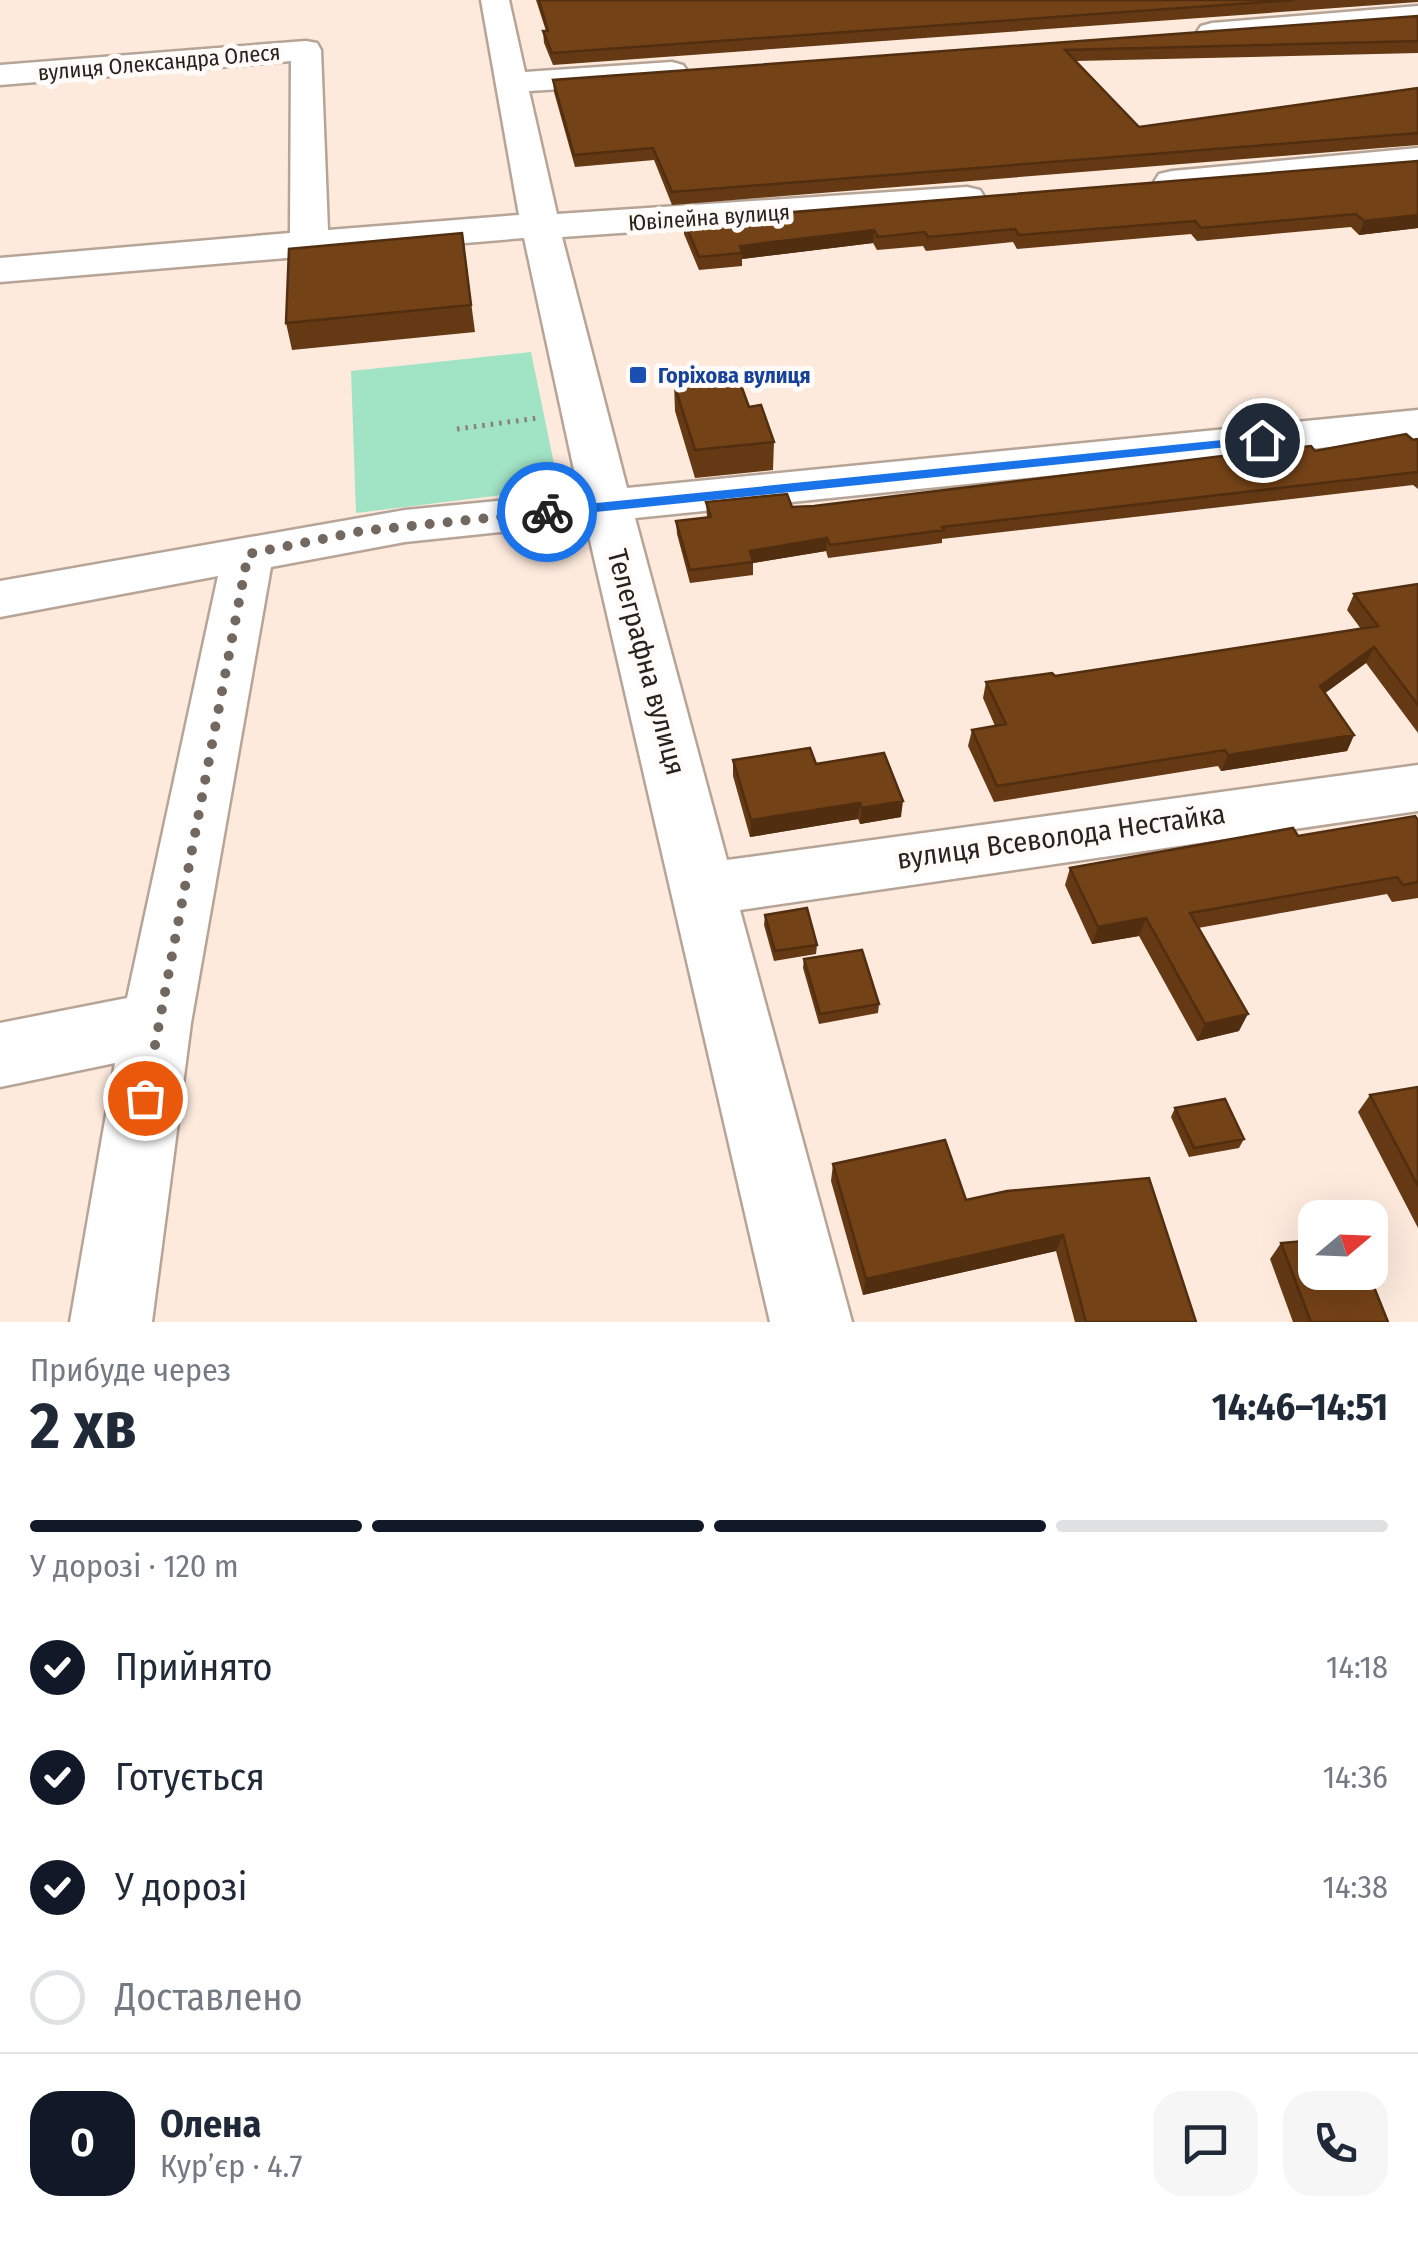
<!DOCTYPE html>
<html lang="uk">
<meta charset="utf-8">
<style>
:root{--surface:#fff;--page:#f6f6f7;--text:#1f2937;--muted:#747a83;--line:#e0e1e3;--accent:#111827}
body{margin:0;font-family:"Fira Sans Condensed",sans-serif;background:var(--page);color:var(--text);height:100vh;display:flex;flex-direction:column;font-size:38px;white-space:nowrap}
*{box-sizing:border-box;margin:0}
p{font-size:32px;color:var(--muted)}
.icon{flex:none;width:55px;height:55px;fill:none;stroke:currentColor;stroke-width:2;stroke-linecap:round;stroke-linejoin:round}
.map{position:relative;height:1322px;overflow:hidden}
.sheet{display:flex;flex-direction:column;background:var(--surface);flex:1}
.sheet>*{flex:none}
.needle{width:65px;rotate:71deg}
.tools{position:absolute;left:1298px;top:1200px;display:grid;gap:20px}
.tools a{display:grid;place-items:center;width:90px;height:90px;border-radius:20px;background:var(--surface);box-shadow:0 10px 40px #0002;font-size:50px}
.pin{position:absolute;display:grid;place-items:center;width:85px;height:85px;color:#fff;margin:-42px;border:5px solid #fff;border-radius:50%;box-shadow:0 2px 10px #0007}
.courier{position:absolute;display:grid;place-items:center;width:100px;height:100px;margin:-50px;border:8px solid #1a73e8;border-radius:50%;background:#fff;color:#222;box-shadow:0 2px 12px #0007}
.overview em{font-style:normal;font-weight:700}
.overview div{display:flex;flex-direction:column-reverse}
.overview{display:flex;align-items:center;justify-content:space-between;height:170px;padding:0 30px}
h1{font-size:65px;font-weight:700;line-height:75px}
.bar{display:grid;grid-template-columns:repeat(4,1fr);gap:15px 10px;align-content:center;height:120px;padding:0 30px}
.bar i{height:12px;border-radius:8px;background:var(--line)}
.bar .on{background:var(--accent)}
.bar p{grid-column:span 4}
.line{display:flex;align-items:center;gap:25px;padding:0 30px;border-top:2px solid var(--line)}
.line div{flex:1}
.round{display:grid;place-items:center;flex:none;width:105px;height:105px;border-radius:30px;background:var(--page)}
ol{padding:0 30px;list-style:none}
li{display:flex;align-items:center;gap:30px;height:110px}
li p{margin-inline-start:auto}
li .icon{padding:10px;border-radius:50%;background:var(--accent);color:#fff;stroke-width:4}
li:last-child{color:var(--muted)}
li i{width:55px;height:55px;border:5px solid var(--line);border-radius:50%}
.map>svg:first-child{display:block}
.green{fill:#a1e3c5}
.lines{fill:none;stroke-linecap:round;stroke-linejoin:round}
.minor-casing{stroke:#b6a497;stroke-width:5}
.path{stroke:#8b7f76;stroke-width:5;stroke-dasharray:2.5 6;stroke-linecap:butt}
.minor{fill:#fff;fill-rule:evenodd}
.wall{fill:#643914}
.shaded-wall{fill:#512e10}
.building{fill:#744217;stroke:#512e10;stroke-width:2.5}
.route{fill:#1a73e8}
.done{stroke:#736860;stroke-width:10;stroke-dasharray:0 18}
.transit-dot{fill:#1a4fb4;stroke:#fffbf8;stroke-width:4}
.labels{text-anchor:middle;stroke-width:10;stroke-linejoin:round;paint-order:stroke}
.far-street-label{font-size:22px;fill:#29221d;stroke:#fffbf8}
.far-transit-label{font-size:22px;font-weight:bold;fill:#164399;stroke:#fffbf8;text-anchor:start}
.street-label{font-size:28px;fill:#29221d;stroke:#fffbf8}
</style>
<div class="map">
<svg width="1418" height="1322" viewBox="0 0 1418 1322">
<rect width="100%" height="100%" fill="#fdeadd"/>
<!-- green -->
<path class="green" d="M 531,352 L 559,488 L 356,513 L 351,371 Z"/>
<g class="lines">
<defs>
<path id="minor" d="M 481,0 L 509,0 L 525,72 L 672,62 L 683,65 L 688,72 L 683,79 L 672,82 L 529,91 L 557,214 L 967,187 L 980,190 L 985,198 L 980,206 L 967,209 L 562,237 L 627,488 L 1418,410 L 1418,438 L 635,518 L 727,860 L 1418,765 L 1418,811 L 740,910 L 852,1322 L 770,1322 L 586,523 L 405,542 L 271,567 L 191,1023 L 152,1322 L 70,1322 L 115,1063 L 0,1087 L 0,1023 L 127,998 L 218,576 L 0,617 L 0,581 L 405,510 L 579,493 L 524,238 L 0,282 L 0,258 L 290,233 L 291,61 L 0,85 L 0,65 L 306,41 L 317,43 L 321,50 L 328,230 L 519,215 Z
M 1418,6 L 1418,24 L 1212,41 L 1201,38 L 1197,32 L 1201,26 L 1212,23 Z
M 1418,148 L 1418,170 L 1172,193 L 1159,190 L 1154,182 L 1159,174 L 1172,171 Z"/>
</defs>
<!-- minor casing -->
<use href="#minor" class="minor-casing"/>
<!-- path -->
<path class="path" d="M 457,429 L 538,418"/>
<!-- minor -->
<use href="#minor" class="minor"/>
</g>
<!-- wall -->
<path class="wall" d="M 536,0 L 1418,0 L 1418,2 L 553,65 L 544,43 L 543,31 L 546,31 Z
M 1418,16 L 1418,53 L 1076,61 L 1139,127 L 1418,88 L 1418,145 L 672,205 L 654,160 L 575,167 L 554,92 L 553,80 Z
M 1418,161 L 1418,228 L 1359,235 L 1351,227 L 1197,241 L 1191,234 L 1017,249 L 1013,242 L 926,251 L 923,246 L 877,250 L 873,243 L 742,259 L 742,266 L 699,270 L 684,234 L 684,221 Z
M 462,233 L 475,332 L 292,350 L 286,323 Z
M 674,384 L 749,407 L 774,442 L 773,470 L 695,478 L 675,411 Z
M 1418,439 L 1418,489 L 1413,485 L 942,539 L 942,543 L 828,558 L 826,551 L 753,563 L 753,575 L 690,583 L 677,534 L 676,521 L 707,517 L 706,502 L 792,507 L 814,506 Z
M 1418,584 L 1418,733 L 1366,663 L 1325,693 L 1354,735 L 1347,751 L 1221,771 L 1218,766 L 994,802 L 968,746 L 972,730 L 995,726 L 983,698 L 986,682 L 1055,676 L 1361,629 L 1347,610 L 1354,594 Z
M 733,760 L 816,764 L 901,817 L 860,824 L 858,819 L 750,837 L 733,776 Z
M 1418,820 L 1418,898 L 1392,902 L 1387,894 L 1198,928 L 1239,1031 L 1197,1041 L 1139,936 L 1092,944 L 1065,885 L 1070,868 Z
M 765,915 L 817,945 L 816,954 L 774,961 L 764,925 Z
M 804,959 L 879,1004 L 878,1013 L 819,1024 L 803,968 Z
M 1418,1087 L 1418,1228 L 1358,1112 L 1370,1095 Z
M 1175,1108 L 1244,1139 L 1239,1148 L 1189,1157 L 1171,1117 Z
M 833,1164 L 966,1200 L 1007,1191 L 1196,1322 L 1075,1322 L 1056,1251 L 863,1295 L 831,1181 Z
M 1281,1243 L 1388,1322 L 1293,1322 L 1270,1259 Z"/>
<!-- shaded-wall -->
<path class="shaded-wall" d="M 1418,215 L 1418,228 L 1359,235 L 1364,221 Z
M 874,230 L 873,243 L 742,259 L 742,253 L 740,246 Z
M 827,538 L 826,551 L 753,563 L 750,551 Z
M 1374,647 L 1366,663 L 1313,702 L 1320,686 Z
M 1354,735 L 1347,751 L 1221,771 L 1228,755 Z
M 903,801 L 901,817 L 860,824 L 862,808 Z
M 860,803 L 858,819 L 750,837 L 751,820 Z
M 1146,918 L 1139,936 L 1092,944 L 1098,927 Z
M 1248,1014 L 1239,1031 L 1197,1041 L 1205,1024 Z
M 1063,1235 L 1056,1251 L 863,1295 L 866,1279 Z"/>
<!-- building -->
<path class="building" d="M 539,0 L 1294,0 L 552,53 L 543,31 L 548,31 Z
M 1418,16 L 1418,41 L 1065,50 L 1139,127 L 1418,88 L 1418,133 L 672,192 L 653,148 L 574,155 L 553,80 Z
M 1418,161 L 1418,215 L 1364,221 L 1356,214 L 1201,228 L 1195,221 L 1019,235 L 1015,229 L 928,237 L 925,232 L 878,237 L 874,230 L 740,246 L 742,253 L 699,257 L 684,221 Z
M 462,233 L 471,305 L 286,323 L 289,249 Z
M 738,377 L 749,407 L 761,405 L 774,442 L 695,450 L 674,384 Z
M 1406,434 L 1413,440 L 1418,439 L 1418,472 L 942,527 L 944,530 L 830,545 L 827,538 L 750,551 L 753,562 L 690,570 L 676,521 L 711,517 L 706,502 L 787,494 L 792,507 L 814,506 L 1247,453 L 1311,446 L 1315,451 Z
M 1418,584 L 1418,705 L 1374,647 L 1320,686 L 1354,735 L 1228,755 L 1225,750 L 997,786 L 972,730 L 1006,724 L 986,682 L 1052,673 L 1055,676 L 1378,626 L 1354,594 Z
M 810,748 L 816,764 L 884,753 L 903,801 L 862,808 L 860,803 L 751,820 L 733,760 Z
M 1415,816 L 1418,820 L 1418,882 L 1403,885 L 1397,877 L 1190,913 L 1248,1014 L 1205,1024 L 1146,918 L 1098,927 L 1070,868 L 1293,828 L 1298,836 Z
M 807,908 L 817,945 L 775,951 L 765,915 Z
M 862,950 L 879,1004 L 820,1014 L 804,959 Z
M 1418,1087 L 1418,1186 L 1370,1095 Z
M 1225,1099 L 1244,1139 L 1194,1148 L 1175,1108 Z
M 945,1140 L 966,1200 L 1007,1191 L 1149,1178 L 1196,1322 L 1086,1322 L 1063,1235 L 866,1279 L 833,1164 Z
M 1315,1240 L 1315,1272 L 1368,1272 L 1388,1322 L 1311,1322 L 1281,1243 Z"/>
<!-- route -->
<path class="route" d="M 1262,436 L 1267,437 L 1267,443 L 547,517 L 540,512 L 547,508 Z"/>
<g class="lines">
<!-- done -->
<path class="done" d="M 145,1098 L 248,554 L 362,531 L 547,512"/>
</g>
<!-- markers -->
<rect class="transit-dot" x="628" y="365" width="20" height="20" rx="5"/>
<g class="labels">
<!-- far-street labels -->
<g class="far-street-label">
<text transform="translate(159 62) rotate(-5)" y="8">вулиця Олександра Олеся</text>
<text transform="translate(709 217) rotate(-4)" y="8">Ювілейна вулиця</text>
</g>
<!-- far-transit labels -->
<g class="far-transit-label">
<text x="658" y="383">Горіхова вулиця</text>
</g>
<!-- street labels -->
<g class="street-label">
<text transform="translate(647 662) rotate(75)" y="10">Телеграфна вулиця</text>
<text transform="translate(1061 836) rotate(-8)" y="10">вулиця Всеволода Нестайка</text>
</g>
</g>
</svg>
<div class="tools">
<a><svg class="needle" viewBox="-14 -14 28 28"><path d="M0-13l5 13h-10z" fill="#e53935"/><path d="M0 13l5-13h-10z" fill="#747a83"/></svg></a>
</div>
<div class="pin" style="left:145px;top:1098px;background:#ea580c"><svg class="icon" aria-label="bag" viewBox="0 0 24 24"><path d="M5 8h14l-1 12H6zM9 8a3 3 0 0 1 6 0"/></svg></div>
<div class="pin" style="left:1262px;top:440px;background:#1f2937"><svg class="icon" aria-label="home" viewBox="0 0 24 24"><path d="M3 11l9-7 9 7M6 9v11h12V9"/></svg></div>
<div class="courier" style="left:547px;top:512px"><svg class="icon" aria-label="bike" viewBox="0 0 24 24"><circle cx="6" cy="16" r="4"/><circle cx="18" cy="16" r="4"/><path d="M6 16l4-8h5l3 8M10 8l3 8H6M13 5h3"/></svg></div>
</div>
<section class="sheet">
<div class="overview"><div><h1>2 хв</h1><p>Прибуде через</p></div><em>14:46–14:51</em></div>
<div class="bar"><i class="on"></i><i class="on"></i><i class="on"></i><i></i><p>У дорозі · 120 m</p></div>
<ol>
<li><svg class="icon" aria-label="check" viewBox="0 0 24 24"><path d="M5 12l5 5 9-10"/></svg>Прийнято<p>14:18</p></li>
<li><svg class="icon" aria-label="check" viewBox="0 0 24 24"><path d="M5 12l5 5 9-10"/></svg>Готується<p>14:36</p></li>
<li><svg class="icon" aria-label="check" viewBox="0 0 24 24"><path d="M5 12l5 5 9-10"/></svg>У дорозі<p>14:38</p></li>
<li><i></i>Доставлено</li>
</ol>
<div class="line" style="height:180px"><b class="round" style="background:var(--accent);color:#fff">О</b><div><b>Олена</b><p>Кур’єр · 4.7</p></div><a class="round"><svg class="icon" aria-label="chat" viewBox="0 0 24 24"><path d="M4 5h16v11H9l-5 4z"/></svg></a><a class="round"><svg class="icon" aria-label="phone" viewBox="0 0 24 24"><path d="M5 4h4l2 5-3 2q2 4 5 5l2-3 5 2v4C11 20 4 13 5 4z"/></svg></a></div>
</section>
